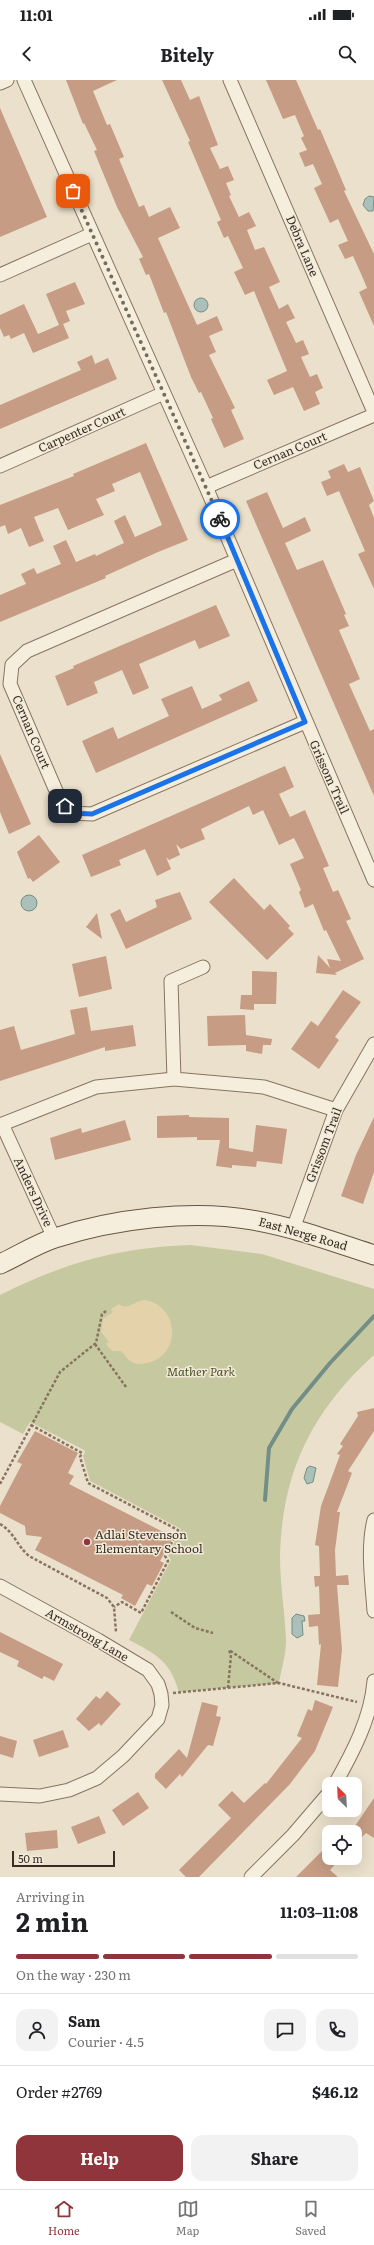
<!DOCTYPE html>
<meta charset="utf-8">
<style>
:root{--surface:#fff;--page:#f2f2f2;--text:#202124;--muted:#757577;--line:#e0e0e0;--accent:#90353b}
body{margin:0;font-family:Literata,serif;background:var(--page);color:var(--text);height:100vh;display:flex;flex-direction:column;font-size:15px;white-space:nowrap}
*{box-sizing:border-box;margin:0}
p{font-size:13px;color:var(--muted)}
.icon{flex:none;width:22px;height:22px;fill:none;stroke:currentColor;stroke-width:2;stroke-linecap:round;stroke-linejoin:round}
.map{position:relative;height:1797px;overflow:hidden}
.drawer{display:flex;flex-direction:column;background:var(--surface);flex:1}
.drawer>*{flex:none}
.needle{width:26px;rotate:336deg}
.buttons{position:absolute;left:322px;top:1697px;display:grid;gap:8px}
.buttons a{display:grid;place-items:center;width:40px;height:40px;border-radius:8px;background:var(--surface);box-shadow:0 4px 16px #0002;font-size:20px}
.scale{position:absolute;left:12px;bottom:10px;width:103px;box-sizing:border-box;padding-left:4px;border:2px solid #392c22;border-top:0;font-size:11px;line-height:14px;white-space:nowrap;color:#392c22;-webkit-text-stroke:3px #f3ebda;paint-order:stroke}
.pin{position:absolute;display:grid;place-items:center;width:34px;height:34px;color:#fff;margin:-17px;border-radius:8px;box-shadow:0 2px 6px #0006}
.courier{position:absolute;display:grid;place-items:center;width:40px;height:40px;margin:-20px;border:3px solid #1a73e8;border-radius:50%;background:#fff;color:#222;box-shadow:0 1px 5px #0007}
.headline em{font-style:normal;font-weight:700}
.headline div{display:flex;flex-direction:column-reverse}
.headline{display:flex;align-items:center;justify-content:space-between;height:68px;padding:0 16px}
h1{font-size:26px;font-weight:700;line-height:30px}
.bar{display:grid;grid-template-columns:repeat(4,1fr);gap:6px 4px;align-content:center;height:48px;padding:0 16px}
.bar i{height:5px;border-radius:3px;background:var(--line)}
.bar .current{background:var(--accent)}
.bar p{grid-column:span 4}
.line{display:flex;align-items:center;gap:10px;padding:0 16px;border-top:1px solid var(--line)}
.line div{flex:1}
.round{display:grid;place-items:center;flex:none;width:42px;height:42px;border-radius:12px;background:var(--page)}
.button{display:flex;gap:8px;margin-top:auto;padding:8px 16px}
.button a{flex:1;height:46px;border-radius:12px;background:var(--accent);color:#fff;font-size:16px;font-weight:700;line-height:46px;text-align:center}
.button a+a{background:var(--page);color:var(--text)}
.status{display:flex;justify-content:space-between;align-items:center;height:28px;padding:0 20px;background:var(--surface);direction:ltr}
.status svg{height:11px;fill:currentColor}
header{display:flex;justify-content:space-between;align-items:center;height:52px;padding:0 16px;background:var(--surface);font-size:18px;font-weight:700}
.tabs{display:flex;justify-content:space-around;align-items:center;height:56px;border-top:1px solid var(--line);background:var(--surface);font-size:11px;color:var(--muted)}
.tabs a{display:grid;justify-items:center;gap:2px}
.tabs .current{color:var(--accent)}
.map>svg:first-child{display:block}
.green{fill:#c6c99f}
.sand{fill:#e4d2ab}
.water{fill:#abc0b9;stroke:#728e86}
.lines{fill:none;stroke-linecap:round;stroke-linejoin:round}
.stream{stroke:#728e86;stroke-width:4}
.building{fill:#c69c84}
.minor-casing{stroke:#877360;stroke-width:15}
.secondary-casing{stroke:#695443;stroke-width:21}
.path{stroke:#877360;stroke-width:2.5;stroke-dasharray:3 2;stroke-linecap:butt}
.minor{stroke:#f6eedd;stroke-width:13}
.secondary{stroke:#f6eedd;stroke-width:19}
.done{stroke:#776b5d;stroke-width:4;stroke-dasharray:0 7.2}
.route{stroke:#1a73e8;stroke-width:5}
.poi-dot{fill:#90353b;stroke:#f3ebda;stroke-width:1.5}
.labels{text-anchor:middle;stroke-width:3;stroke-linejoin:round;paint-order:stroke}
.street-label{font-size:12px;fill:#392c22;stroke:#f3ebda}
.park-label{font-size:12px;font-style:italic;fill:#4b532b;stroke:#f3ebda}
.poi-label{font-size:12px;fill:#392c22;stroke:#f3ebda;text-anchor:start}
</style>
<div class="status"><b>11:01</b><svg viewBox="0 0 49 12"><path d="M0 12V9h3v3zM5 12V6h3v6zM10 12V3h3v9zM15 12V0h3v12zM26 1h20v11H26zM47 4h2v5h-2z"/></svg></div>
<header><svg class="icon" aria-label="back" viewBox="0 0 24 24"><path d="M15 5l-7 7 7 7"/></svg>Bitely<svg class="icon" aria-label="search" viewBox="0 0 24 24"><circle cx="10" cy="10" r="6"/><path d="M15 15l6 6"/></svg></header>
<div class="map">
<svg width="374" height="1797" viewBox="0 0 374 1797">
<rect width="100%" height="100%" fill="#ebe0cb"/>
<!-- green -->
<path class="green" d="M 191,1165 L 262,1174 L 374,1209 L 374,1275 C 312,1331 282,1392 280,1476 C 280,1505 285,1533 286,1561 C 286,1575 281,1590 279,1603 L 179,1612 C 170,1581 156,1574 129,1560 L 171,1480 L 168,1475 L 181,1449 L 90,1401 L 83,1376 L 85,1372 L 84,1370 L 30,1342 L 23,1354 L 0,1342 L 0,1215 C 67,1182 116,1168 191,1165 Z"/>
<!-- sand -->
<path class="sand" d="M 144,1220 C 180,1225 182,1276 147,1283 C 142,1284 137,1285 132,1282 C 127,1280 125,1274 121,1271 L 112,1271 L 106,1264 L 109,1262 L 101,1252 L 103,1239 L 113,1232 L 111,1229 L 119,1224 C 127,1231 135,1221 144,1220 Z"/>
<!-- water -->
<path class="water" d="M 369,116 L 374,117 L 373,131 L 368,131 L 363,125 L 365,119 Z
M194 225a7 7 0 1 1 14 0a7 7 0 1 1-14 0Z
M21 823a8 8 0 1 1 16 0a8 8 0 1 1-16 0Z
M 310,1386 L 316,1388 L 313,1402 L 307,1404 L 304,1398 L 307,1388 Z
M 296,1534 L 304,1536 L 305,1541 L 302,1541 L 303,1555 L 297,1558 L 292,1554 L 292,1538 Z"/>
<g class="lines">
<!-- stream -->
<path class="stream" d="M 265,1420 L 269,1368 L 292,1329 L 330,1283 L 374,1236"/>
</g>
<!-- building -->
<path class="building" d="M 66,0 L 117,0 L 93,11 L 107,45 L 110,44 L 124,77 L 119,79 L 139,127 L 144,125 L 149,137 L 170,127 L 180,148 L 158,158 L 197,245 L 217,236 L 223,250 L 209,256 L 216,272 L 209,275 L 235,328 L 231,330 L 244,359 L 224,368 L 211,339 L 213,338 L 201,312 L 199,313 L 191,297 L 166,232 L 164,233 L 149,194 L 146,195 L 139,179 L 143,177 L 117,127 L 94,71 L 97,70 L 84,43 L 83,44 Z
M 162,0 L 181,0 L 190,20 L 199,16 L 218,65 L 210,68 L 220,89 L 228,86 L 234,100 L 226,103 L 231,115 L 229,116 L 239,137 L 249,132 L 256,146 L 247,150 L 255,170 L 264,167 L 280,202 L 269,207 L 279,229 L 288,224 L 295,238 L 286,242 L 296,263 L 303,260 L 309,274 L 301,277 L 310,297 L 317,294 L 323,308 L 315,312 L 320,324 L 304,331 L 293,307 L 274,315 L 267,300 L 287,291 L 254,211 L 245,215 L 234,192 L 243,188 L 228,156 L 224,158 L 217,142 L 221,140 L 188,62 L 190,61 Z
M 266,0 L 296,0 L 318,50 L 320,49 L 335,84 L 346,110 L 344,111 L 374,174 L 374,246 L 359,212 L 367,208 L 362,196 L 353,176 L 345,179 L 338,165 L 348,161 L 338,139 L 330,143 L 314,108 L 322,104 L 313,84 L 305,87 L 299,73 L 307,70 L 301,58 L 304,56 L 295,35 L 283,39 Z
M 0,28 L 47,137 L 0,157 Z
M 75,202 L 85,224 L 66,231 L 70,241 L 63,244 L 69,258 L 33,273 L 24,253 L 11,259 L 9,255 L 4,257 L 0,248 L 0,235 L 24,224 L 38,254 L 59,245 L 46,214 Z
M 92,275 L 95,284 L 108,278 L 117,299 L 0,349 L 0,325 L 81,290 L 77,282 Z
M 146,363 L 188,460 L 158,472 L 105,496 L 106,498 L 0,542 L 0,515 L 26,504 L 21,494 L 34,488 L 37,494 L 61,484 L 53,466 L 66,460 L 76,482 L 95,474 L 96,476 L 124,463 L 114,441 L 125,435 L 135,457 L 162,445 L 140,392 L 112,404 L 115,411 L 96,419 L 104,435 L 68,450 L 58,428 L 34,437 L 44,461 L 29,467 L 21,448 L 8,454 L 5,445 L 0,447 L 0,425 L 74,396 L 73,394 Z
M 344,384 L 348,392 L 360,387 L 374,421 L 369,425 L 374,438 L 374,509 L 358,474 L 365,471 L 339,411 L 327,416 L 321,402 L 331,398 L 328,391 Z
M 267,412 L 283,448 L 305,437 L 311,451 L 285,463 L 297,490 L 323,480 L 346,534 L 344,535 L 349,546 L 339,550 L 360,599 L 349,604 L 370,651 L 374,649 L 374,716 L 246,421 Z
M 216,525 L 230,556 L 199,569 L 195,560 L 139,584 L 149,608 L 133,615 L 122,590 L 94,602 L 98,613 L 67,626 L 55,596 L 74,588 L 73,586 Z
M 249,601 L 258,621 L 96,693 L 82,661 L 113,647 L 118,659 L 169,636 L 161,619 L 192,606 L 202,629 L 222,620 L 219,615 Z
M 0,674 L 31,744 L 9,754 L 0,732 Z
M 285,686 L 294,707 L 279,714 L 290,737 L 305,730 L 329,786 L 323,788 L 333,812 L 338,810 L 351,839 L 346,841 L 364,879 L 335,893 L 337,895 L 316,893 L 318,875 L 330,888 L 327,879 L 341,881 L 326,850 L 324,851 L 313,824 L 305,828 L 299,812 L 301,810 L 290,784 L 304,778 L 294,758 L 279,765 L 263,730 L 253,735 L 249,726 L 201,749 L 205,759 L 181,769 L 176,764 L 180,775 L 169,780 L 166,777 L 171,789 L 157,796 L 145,769 L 119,780 L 121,785 L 91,797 L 82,775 Z
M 39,755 L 60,782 L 33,802 L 30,798 L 28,799 L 17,772 Z
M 234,798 L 264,830 L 270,824 L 290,846 L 288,848 L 294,854 L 267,880 L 209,822 Z
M 180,812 L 192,839 L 126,869 L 110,834 L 120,829 L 126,842 L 157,827 L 155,820 Z
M 97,833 L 102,859 L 86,847 Z
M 106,876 L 112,909 L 79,917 L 72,884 Z
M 252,891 L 277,892 L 276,924 L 254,924 L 254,930 L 240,929 L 241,915 L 252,915 Z
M 343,910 L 361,922 L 335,957 L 339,960 L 319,989 L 291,969 L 311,941 L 318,946 Z
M 87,927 L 91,951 L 133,945 L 136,966 L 105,971 L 105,967 L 0,1001 L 0,950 L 14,946 L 21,970 L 75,954 L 70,930 Z
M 245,935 L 246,955 L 272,959 L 271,965 L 263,965 L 262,974 L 246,971 L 246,965 L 208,966 L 207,936 Z
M 189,1035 L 189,1037 L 229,1038 L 229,1068 L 253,1072 L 256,1045 L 287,1049 L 282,1084 L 257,1081 L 256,1087 L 232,1085 L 232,1088 L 216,1086 L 220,1060 L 197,1060 L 197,1057 L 157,1058 L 157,1036 Z
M 374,1037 L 374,1092 L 363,1124 L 341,1116 L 356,1075 Z
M 125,1040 L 131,1060 L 55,1080 L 50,1058 L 81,1048 L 82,1053 Z
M 374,1328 L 374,1351 L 348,1391 L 352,1393 L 337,1432 L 340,1432 L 335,1470 L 336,1496 L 348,1495 L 349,1505 L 337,1505 L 342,1570 L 338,1607 L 317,1605 L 321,1564 L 319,1565 L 318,1546 L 309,1547 L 308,1535 L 320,1534 L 319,1506 L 315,1507 L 314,1496 L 320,1496 L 319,1466 L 315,1465 L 321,1426 L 340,1375 L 337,1374 L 343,1366 L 340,1364 L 358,1336 L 357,1332 Z
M 35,1351 L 78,1373 L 68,1393 L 74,1396 L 69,1404 L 173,1457 L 160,1481 L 164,1483 L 152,1506 L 147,1504 L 135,1526 L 121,1518 L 123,1515 L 35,1470 L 42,1457 L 26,1455 L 25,1446 L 0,1433 L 0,1426 L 22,1384 L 17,1382 Z
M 0,1552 L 63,1584 L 54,1601 L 44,1596 L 42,1599 L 17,1586 L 19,1581 L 0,1572 Z
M 107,1611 L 121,1624 L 101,1646 L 99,1643 L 89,1651 L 76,1639 L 96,1616 L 100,1619 Z
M 315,1620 L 333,1627 L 315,1671 L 290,1704 L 199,1797 L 186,1797 L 179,1790 L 231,1738 L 218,1725 L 232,1711 L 244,1723 L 265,1703 L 266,1704 L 302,1658 L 297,1656 L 308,1629 L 312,1631 Z
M 202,1622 L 218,1626 L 216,1636 L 221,1637 L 213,1666 L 208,1665 L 182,1697 L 180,1694 L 166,1709 L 155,1698 L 155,1694 L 179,1669 L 187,1678 Z
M 63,1650 L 69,1667 L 39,1677 L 33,1660 Z
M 0,1656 L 17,1661 L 13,1678 L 0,1674 Z
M 138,1712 L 149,1728 L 123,1746 L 112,1730 Z
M 374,1718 L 374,1758 L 366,1753 L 355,1764 L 355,1746 Z
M 99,1736 L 106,1753 L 78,1764 L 71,1747 Z
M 57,1750 L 58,1768 L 27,1771 L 25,1753 Z
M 329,1764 L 329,1778 L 341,1778 L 330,1790 L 338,1797 L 296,1797 Z"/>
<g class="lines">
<defs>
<path id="minor" d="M 24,0 L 206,407 L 374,800
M 230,0 L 374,332
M 0,3 L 7,0
M 0,195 L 92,154
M 0,386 L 164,313
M 206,407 L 374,335
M 237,480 L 27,571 L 12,585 L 10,604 L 60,720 L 70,733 L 92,734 L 305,642
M 174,999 L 171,901 L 203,887
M 2,1044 L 54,1158
M 0,1045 L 96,1007 L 174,999 L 264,1007 L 336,1030
M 293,1149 L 336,1030 L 374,964
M 374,1440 C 367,1468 372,1502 374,1531
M 0,1506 L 98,1560 L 148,1590 L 158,1604 L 161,1614 L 162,1625 L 158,1639 L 123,1676 L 97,1698 L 69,1710 L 40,1716 L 0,1714
M 335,1704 C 353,1672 371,1638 374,1601
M 251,1797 L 293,1755 L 329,1713"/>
<path id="secondary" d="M 0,1184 C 18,1176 36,1164 55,1158 C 113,1139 192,1129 252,1140 C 294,1147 334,1162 374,1175"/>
</defs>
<!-- minor casing -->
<use href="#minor" class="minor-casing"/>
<!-- secondary casing -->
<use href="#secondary" class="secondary-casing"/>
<!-- path -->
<path class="path" d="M 95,1264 L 126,1307
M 31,1345 L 82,1373 L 80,1377 L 88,1403 L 178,1450 L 165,1476 L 168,1481 L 141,1533 L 122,1522 L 114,1527
M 0,1404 L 60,1292 L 96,1263 L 102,1234 L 106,1231
M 0,1444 C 14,1452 17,1466 29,1476 L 107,1518 L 114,1527 L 116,1552
M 171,1532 L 195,1548 L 213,1553
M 228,1608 L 231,1575 L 229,1570 L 278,1603
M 173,1613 L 279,1603 L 357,1622"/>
<!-- minor -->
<use href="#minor" class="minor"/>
<!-- secondary -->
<use href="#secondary" class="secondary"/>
</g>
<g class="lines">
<!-- done -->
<path class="done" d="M 73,111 L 220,439"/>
<!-- route -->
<path class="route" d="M 65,726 L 70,733 L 92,734 L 305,642 L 220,439"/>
</g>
<!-- markers -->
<circle class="poi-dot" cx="87" cy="1462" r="4"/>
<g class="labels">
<!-- street labels -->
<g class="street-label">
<text transform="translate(302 166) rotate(67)" y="4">Debra Lane</text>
<text transform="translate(82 350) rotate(-24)" y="4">Carpenter Court</text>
<text transform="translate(290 371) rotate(-23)" y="4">Cernan Court</text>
<text transform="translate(31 652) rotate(67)" y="4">Cernan Court</text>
<text transform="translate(329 697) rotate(66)" y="4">Grissom Trail</text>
<text transform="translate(324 1065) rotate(-69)" y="4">Grissom Trail</text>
<text transform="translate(33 1112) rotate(65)" y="4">Anders Drive</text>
<text transform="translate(303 1154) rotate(16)" y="4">East Nerge Road</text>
<text transform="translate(87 1555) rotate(30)" y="4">Armstrong Lane</text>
</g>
<!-- park labels -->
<g class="park-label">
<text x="201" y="1296">Mather Park</text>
</g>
<!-- poi labels -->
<g class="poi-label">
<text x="95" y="1459">Adlai Stevenson<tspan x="95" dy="14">Elementary School</tspan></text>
</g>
</g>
</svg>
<div class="buttons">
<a><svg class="needle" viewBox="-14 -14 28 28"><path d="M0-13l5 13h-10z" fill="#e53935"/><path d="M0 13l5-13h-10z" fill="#757577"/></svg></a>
<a><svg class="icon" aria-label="locate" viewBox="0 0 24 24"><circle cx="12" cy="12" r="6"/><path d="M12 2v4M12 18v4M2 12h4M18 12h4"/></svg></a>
</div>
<div class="scale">50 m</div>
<div class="pin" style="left:73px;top:111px;background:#ea580c"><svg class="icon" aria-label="bag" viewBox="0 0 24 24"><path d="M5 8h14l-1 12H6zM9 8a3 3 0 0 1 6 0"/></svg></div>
<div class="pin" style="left:65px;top:726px;background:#1f2937"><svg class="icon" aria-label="home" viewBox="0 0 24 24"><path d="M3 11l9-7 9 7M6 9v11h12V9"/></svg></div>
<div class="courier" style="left:220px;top:439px"><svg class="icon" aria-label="bike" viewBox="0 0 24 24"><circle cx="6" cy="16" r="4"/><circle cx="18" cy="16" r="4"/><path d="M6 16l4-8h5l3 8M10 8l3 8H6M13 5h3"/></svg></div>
</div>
<section class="drawer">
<div class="headline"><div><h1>2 min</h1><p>Arriving in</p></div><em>11:03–11:08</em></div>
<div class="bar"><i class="current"></i><i class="current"></i><i class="current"></i><i></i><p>On the way · 230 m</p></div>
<div class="line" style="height:72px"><a class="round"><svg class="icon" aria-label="person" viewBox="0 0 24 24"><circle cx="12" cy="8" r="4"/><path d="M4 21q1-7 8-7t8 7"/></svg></a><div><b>Sam</b><p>Courier · 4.5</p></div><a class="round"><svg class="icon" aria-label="chat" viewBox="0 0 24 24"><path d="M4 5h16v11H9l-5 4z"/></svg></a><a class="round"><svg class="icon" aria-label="phone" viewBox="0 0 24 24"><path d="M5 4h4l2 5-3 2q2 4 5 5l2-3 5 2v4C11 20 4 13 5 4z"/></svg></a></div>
<div class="line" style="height:52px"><div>Order #2769</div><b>$46.12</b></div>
<div class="button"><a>Help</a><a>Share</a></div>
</section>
<nav class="tabs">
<a class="current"><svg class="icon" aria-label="home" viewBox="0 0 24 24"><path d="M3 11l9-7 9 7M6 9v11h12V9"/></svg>Home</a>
<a><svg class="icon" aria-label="map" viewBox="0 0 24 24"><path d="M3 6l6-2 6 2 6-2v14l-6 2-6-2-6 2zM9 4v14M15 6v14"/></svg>Map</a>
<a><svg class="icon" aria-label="saved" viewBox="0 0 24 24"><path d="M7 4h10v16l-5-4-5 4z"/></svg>Saved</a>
</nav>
